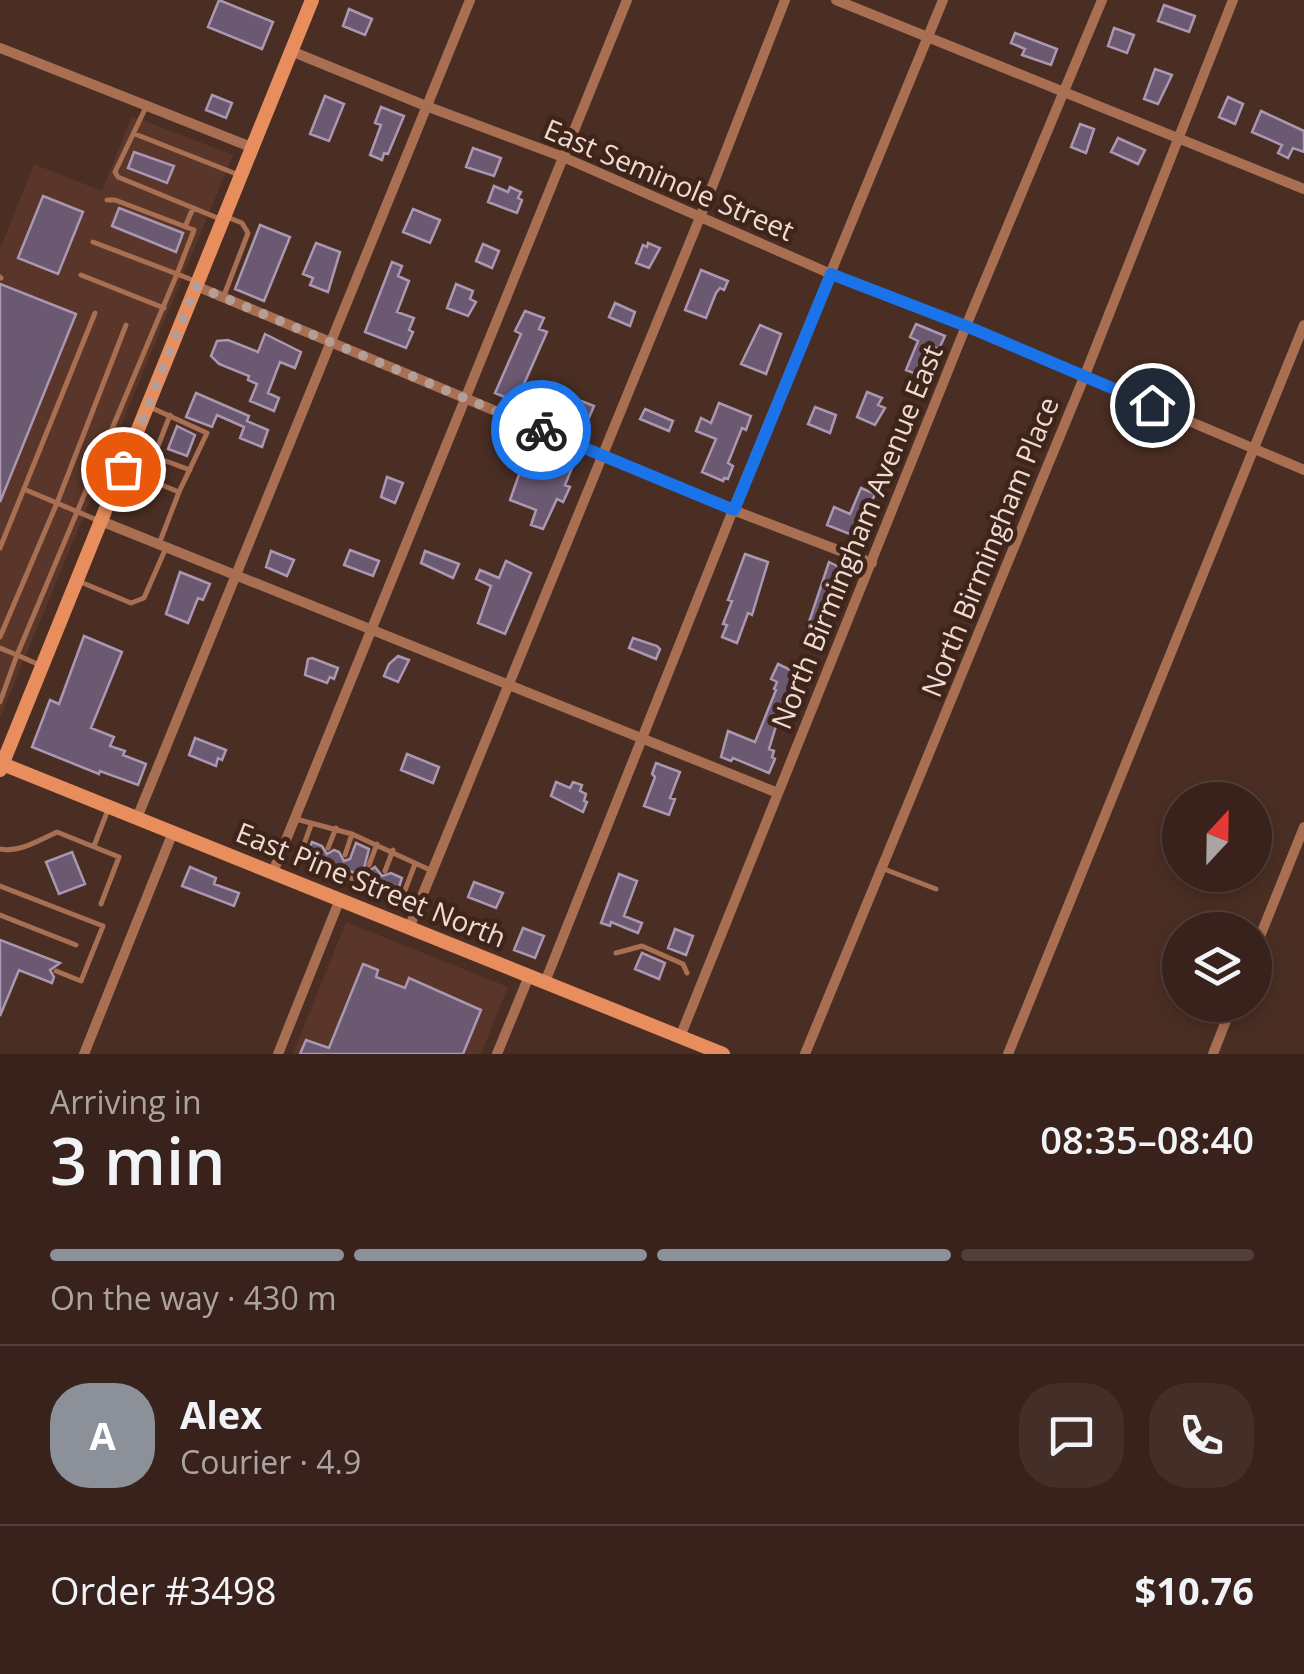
<!DOCTYPE html>
<meta charset="utf-8">
<style>
:root{--surface:#38221b;--page:#432f28;--text:#f1f3f6;--muted:#aba4a3;--line:#523f3a;--accent:#8c9099}
body{margin:0;font-family:"Open Sans",sans-serif;background:var(--page);color:var(--text);height:100vh;display:flex;flex-direction:column;font-size:38px;white-space:nowrap}
*{box-sizing:border-box;margin:0}
p{font-size:32px;color:var(--muted)}
.icon{flex:none;width:55px;height:55px;fill:none;stroke:currentColor;stroke-width:2;stroke-linecap:round;stroke-linejoin:round}
.map{position:relative;height:1054px;overflow:hidden}
.side{display:flex;flex-direction:column;background:var(--surface);flex:1}
.side>*{flex:none}
.needle{width:65px;rotate:22deg}
.fabs{position:absolute;left:1162px;top:782px;display:grid;gap:20px}
.fabs a{display:grid;place-items:center;width:110px;height:110px;border-radius:50%;background:var(--surface);box-shadow:0 5px 15px #0003,0 0 0 2px var(--line);font-size:50px}
.pin{position:absolute;display:grid;place-items:center;width:85px;height:85px;color:#fff;margin:-42px;border:5px solid #fff;border-radius:50%;box-shadow:0 2px 10px #0007}
.courier{position:absolute;display:grid;place-items:center;width:100px;height:100px;margin:-50px;border:8px solid #1a73e8;border-radius:50%;background:#fff;color:#222;box-shadow:0 2px 12px #0007}
.headline em{font-style:normal;font-weight:600}
.headline div{display:flex;flex-direction:column-reverse}
.headline{display:flex;align-items:center;justify-content:space-between;height:170px;padding:0 50px}
h1{font-size:65px;font-weight:600;line-height:75px}
.bar{display:grid;grid-template-columns:repeat(4,1fr);gap:15px 10px;align-content:center;height:120px;padding:0 50px}
.bar i{height:12px;border-radius:8px;background:var(--line)}
.bar .active{background:var(--accent)}
.bar p{grid-column:span 4}
.line{display:flex;align-items:center;gap:25px;padding:0 50px;border-top:2px solid var(--line)}
.line div{flex:1}
.round{display:grid;place-items:center;flex:none;width:105px;height:105px;border-radius:40px;background:var(--page)}
.map>svg:first-child{display:block}
.built{fill:#593629}
.building{fill:#6b5972;stroke:#aa97b2;stroke-width:2.5}
.lines{fill:none;stroke-linecap:round;stroke-linejoin:round}
.lane{stroke:#a86f52;stroke-width:5}
.street{stroke:#a86f52;stroke-width:10}
.secondary{stroke:#e88e5e;stroke-width:14}
.done{stroke:#b49e96;stroke-width:10;stroke-dasharray:0 18}
.route{stroke:#1a73e8;stroke-width:12}
.labels{text-anchor:middle;stroke-width:9;stroke-linejoin:round;paint-order:stroke}
.street-label{font-size:28px;fill:#eddbd4;stroke:#3f241a}
</style>
<div class="map">
<svg width="1304" height="1054" viewBox="0 0 1304 1054">
<rect width="100%" height="100%" fill="#4a2e24"/>
<!-- built -->
<path class="built" d="M 132,116 L 233,155 L 0,718 L 0,249 L 34,164 L 102,191 Z
M 346,922 L 508,987 L 481,1054 L 293,1054 Z"/>
<!-- building -->
<path class="building" d="M 219,0 L 273,22 L 262,49 L 208,27 Z
M 1164,5 L 1195,16 L 1189,32 L 1158,21 Z
M 349,9 L 372,19 L 365,35 L 343,26 Z
M 1114,28 L 1134,35 L 1127,53 L 1108,46 Z
M 1015,33 L 1057,49 L 1051,65 L 1022,55 L 1025,49 L 1011,43 Z
M 1155,69 L 1172,75 L 1158,104 L 1144,99 Z
M 212,95 L 232,103 L 226,118 L 206,110 Z
M 325,96 L 344,104 L 329,141 L 310,134 Z
M 1228,97 L 1243,104 L 1235,124 L 1219,117 Z
M 381,107 L 404,116 L 388,154 L 384,153 L 382,160 L 370,155 L 381,125 L 375,123 Z
M 1261,111 L 1304,131 L 1304,152 L 1293,148 L 1288,158 L 1278,153 L 1282,145 L 1252,132 Z
M 1080,124 L 1094,129 L 1086,153 L 1071,147 Z
M 1118,138 L 1145,150 L 1138,164 L 1111,152 Z
M 473,148 L 501,158 L 494,176 L 466,167 Z
M 134,152 L 174,166 L 167,183 L 128,168 Z
M 494,186 L 508,192 L 510,187 L 521,192 L 518,198 L 522,200 L 517,213 L 488,202 Z
M 43,196 L 83,212 L 58,274 L 18,258 Z
M 119,208 L 183,233 L 176,252 L 112,226 Z
M 413,209 L 440,220 L 430,243 L 403,232 Z
M 260,225 L 290,237 L 264,301 L 235,289 Z
M 316,243 L 340,252 L 328,292 L 310,285 L 313,278 L 303,274 Z
M 648,243 L 660,248 L 649,268 L 636,263 L 643,245 L 647,247 Z
M 483,244 L 499,251 L 492,268 L 476,261 Z
M 392,262 L 402,266 L 398,276 L 409,281 L 397,312 L 414,318 L 409,330 L 413,332 L 406,348 L 365,332 Z
M 701,270 L 728,281 L 724,290 L 720,288 L 716,293 L 706,318 L 685,310 Z
M 0,284 L 76,314 L 0,502 Z
M 456,284 L 473,291 L 470,299 L 476,302 L 468,316 L 447,308 Z
M 615,303 L 635,312 L 630,326 L 609,317 Z
M 525,311 L 544,318 L 539,329 L 547,332 L 516,402 L 495,393 L 521,334 L 515,331 Z
M 916,324 L 945,336 L 939,349 L 933,347 L 921,376 L 906,370 L 918,341 L 910,337 Z
M 760,325 L 781,334 L 766,374 L 741,364 Z
M 265,334 L 301,352 L 295,368 L 280,362 L 268,393 L 279,398 L 274,411 L 250,401 L 257,384 L 248,380 L 249,376 L 219,364 L 211,356 L 217,341 L 228,340 L 258,352 Z
M 553,390 L 594,406 L 588,420 L 548,402 Z
M 867,392 L 882,398 L 878,405 L 885,408 L 875,425 L 857,417 Z
M 196,393 L 249,416 L 247,421 L 268,430 L 262,447 L 240,438 L 244,427 L 217,415 L 212,427 L 186,417 Z
M 719,403 L 751,416 L 746,430 L 742,428 L 728,463 L 733,466 L 728,479 L 724,478 L 723,481 L 702,472 L 716,439 L 696,431 L 701,418 L 711,423 Z
M 815,407 L 836,415 L 830,433 L 808,424 Z
M 645,409 L 673,421 L 669,431 L 640,419 Z
M 177,426 L 195,435 L 187,456 L 168,449 Z
M 514,430 L 577,456 L 565,485 L 570,487 L 563,502 L 557,499 L 543,529 L 531,525 L 536,510 L 510,500 L 528,449 L 509,442 Z
M 387,477 L 403,483 L 395,503 L 381,497 Z
M 861,488 L 875,494 L 857,537 L 827,525 L 834,507 L 850,514 Z
M 350,550 L 379,561 L 373,576 L 344,565 Z
M 271,551 L 294,560 L 287,576 L 266,567 Z
M 425,551 L 459,564 L 453,578 L 421,563 Z
M 745,554 L 768,562 L 752,615 L 748,613 L 737,643 L 722,637 L 727,625 L 723,624 L 732,601 L 728,600 Z
M 506,561 L 531,573 L 505,634 L 478,623 L 491,586 L 476,579 L 480,570 L 499,578 Z
M 829,562 L 849,572 L 819,642 L 809,638 L 812,630 L 807,628 Z
M 180,572 L 210,584 L 203,600 L 198,598 L 188,623 L 166,614 Z
M 84,636 L 122,652 L 91,728 L 114,737 L 110,746 L 125,751 L 123,755 L 146,764 L 138,785 L 100,771 L 99,774 L 32,747 L 50,700 L 59,704 Z
M 633,638 L 657,646 L 660,649 L 656,659 L 629,648 Z
M 398,656 L 409,660 L 398,682 L 384,676 L 389,664 Z
M 312,658 L 338,668 L 334,679 L 330,677 L 327,683 L 305,675 L 308,659 Z
M 778,664 L 799,674 L 796,679 L 800,681 L 777,723 L 769,749 L 774,751 L 772,757 L 775,759 L 769,773 L 733,758 L 731,761 L 721,757 L 728,731 L 755,742 L 776,690 L 774,689 L 777,682 L 771,679 Z
M 195,738 L 226,750 L 222,760 L 218,758 L 216,766 L 189,755 Z
M 407,754 L 439,767 L 433,783 L 401,770 Z
M 656,763 L 680,772 L 670,798 L 675,799 L 669,815 L 644,806 L 655,777 L 652,774 Z
M 556,782 L 570,788 L 573,782 L 582,785 L 580,791 L 586,794 L 584,801 L 587,802 L 583,812 L 551,796 Z
M 312,842 L 322,846 L 327,854 L 334,850 L 339,852 L 344,861 L 350,859 L 356,843 L 369,849 L 364,868 L 369,871 L 375,867 L 382,876 L 391,873 L 402,878 L 398,890 L 307,854 Z
M 72,852 L 85,884 L 59,894 L 46,862 Z
M 190,867 L 216,878 L 214,884 L 239,893 L 234,906 L 182,886 Z
M 619,874 L 637,881 L 624,916 L 642,923 L 638,933 L 611,922 L 610,926 L 601,923 Z
M 474,882 L 503,893 L 496,908 L 468,897 Z
M 523,928 L 544,936 L 535,958 L 514,950 Z
M 675,929 L 693,936 L 686,955 L 668,948 Z
M 0,940 L 60,963 L 50,970 L 54,977 L 52,983 L 19,970 L 0,1016 Z
M 642,953 L 665,963 L 659,979 L 635,969 Z
M 363,964 L 378,970 L 376,977 L 405,988 L 409,978 L 481,1010 L 463,1054 L 300,1054 L 306,1040 L 329,1048 Z"/>
<g class="lines">
<!-- lane -->
<path class="lane" d="M 146,107 L 115,172 L 118,177 L 220,219
M 135,134 L 239,175
M 107,200 L 115,200 L 194,230 L 177,274 L 195,281
M 185,227 L 193,208
M 81,275 L 164,308
M 0,277 L 1,278
M 223,298 L 248,233 L 242,223 L 227,217
M 155,457 L 190,470
M 125,470 L 179,492 L 207,433 L 152,408
M 146,477 L 170,415
M 26,490 L 97,520
M 159,544 L 179,492
M 0,548 L 95,313
M 78,581 L 131,603 L 144,598 L 165,550
M 0,637 L 57,503 L 126,325
M 0,648 L 17,655 L 177,274 L 93,242
M 0,702 L 17,655 L 42,666
M 296,819 L 352,834 L 430,870
M 311,825 L 299,858 L 402,898 L 415,864
M 94,846 L 109,807
M 328,848 L 336,828
M 0,849 C 19,853 40,840 57,832 L 119,857 L 101,904
M 345,855 L 352,834
M 369,865 L 377,844
M 884,869 L 936,889
M 385,871 L 393,850
M 0,886 L 103,926 L 81,981 L 56,971
M 0,915 L 76,945
M 616,953 L 642,946 L 683,964 L 687,973"/>
<!-- street -->
<path class="street" d="M 836,0 L 1304,189
M 0,48 L 251,147
M 291,51 L 426,106 L 563,157 L 831,274 L 966,326 L 1304,470
M 196,286 L 733,510 L 872,563
M 101,521 L 778,793
M 137,818 L 470,0
M 273,872 L 627,0
M 409,928 L 701,215 L 785,0
M 1255,949 L 1304,827
M 545,982 L 733,510 L 943,0
M 680,1037 L 966,326 L 1102,0
M 84,1054 L 173,832
M 278,1054 L 340,899
M 497,1054 L 529,976
M 805,1054 L 1085,375 L 1233,0
M 1008,1054 L 1304,325
M 1213,1054 L 1232,1005"/>
<!-- secondary -->
<path class="secondary" d="M 0,763 L 723,1054
M 0,770 L 312,0"/>
</g>
<g class="lines">
<!-- done -->
<path class="done" d="M 123,469 L 196,286 L 541,430"/>
<!-- route -->
<path class="route" d="M 541,430 L 734,510 L 831,274 L 966,326 L 1152,405"/>
</g>
<g class="labels">
<!-- street labels -->
<g class="street-label">
<text transform="translate(669 180) rotate(23)" y="10">East Seminole Street</text>
<text transform="translate(857 537) rotate(-68)" y="10">North Birmingham Avenue East</text>
<text transform="translate(990 547) rotate(-68)" y="10">North Birmingham Place</text>
<text transform="translate(371 885) rotate(22)" y="10">East Pine Street North</text>
</g>
</g>
</svg>
<div class="fabs">
<a><svg class="needle" viewBox="-14 -14 28 28"><path d="M0-13l5 13h-10z" fill="#e53935"/><path d="M0 13l5-13h-10z" fill="#aba4a3"/></svg></a>
<a><svg class="icon" aria-label="layers" viewBox="0 0 24 24"><path d="M12 4l9 5-9 5-9-5zM3 14l9 5 9-5"/></svg></a>
</div>
<div class="pin" style="left:123px;top:469px;background:#ea580c"><svg class="icon" aria-label="bag" viewBox="0 0 24 24"><path d="M5 8h14l-1 12H6zM9 8a3 3 0 0 1 6 0"/></svg></div>
<div class="pin" style="left:1152px;top:405px;background:#1f2937"><svg class="icon" aria-label="home" viewBox="0 0 24 24"><path d="M3 11l9-7 9 7M6 9v11h12V9"/></svg></div>
<div class="courier" style="left:541px;top:430px"><svg class="icon" aria-label="bike" viewBox="0 0 24 24"><circle cx="6" cy="16" r="4"/><circle cx="18" cy="16" r="4"/><path d="M6 16l4-8h5l3 8M10 8l3 8H6M13 5h3"/></svg></div>
</div>
<section class="side">
<div class="headline"><div><h1>3 min</h1><p>Arriving in</p></div><em>08:35–08:40</em></div>
<div class="bar"><i class="active"></i><i class="active"></i><i class="active"></i><i></i><p>On the way · 430 m</p></div>
<div class="line" style="height:180px"><b class="round" style="background:var(--accent);color:#fff">A</b><div><b>Alex</b><p>Courier · 4.9</p></div><a class="round"><svg class="icon" aria-label="chat" viewBox="0 0 24 24"><path d="M4 5h16v11H9l-5 4z"/></svg></a><a class="round"><svg class="icon" aria-label="phone" viewBox="0 0 24 24"><path d="M5 4h4l2 5-3 2q2 4 5 5l2-3 5 2v4C11 20 4 13 5 4z"/></svg></a></div>
<div class="line" style="height:130px"><div>Order #3498</div><b>$10.76</b></div>
</section>
